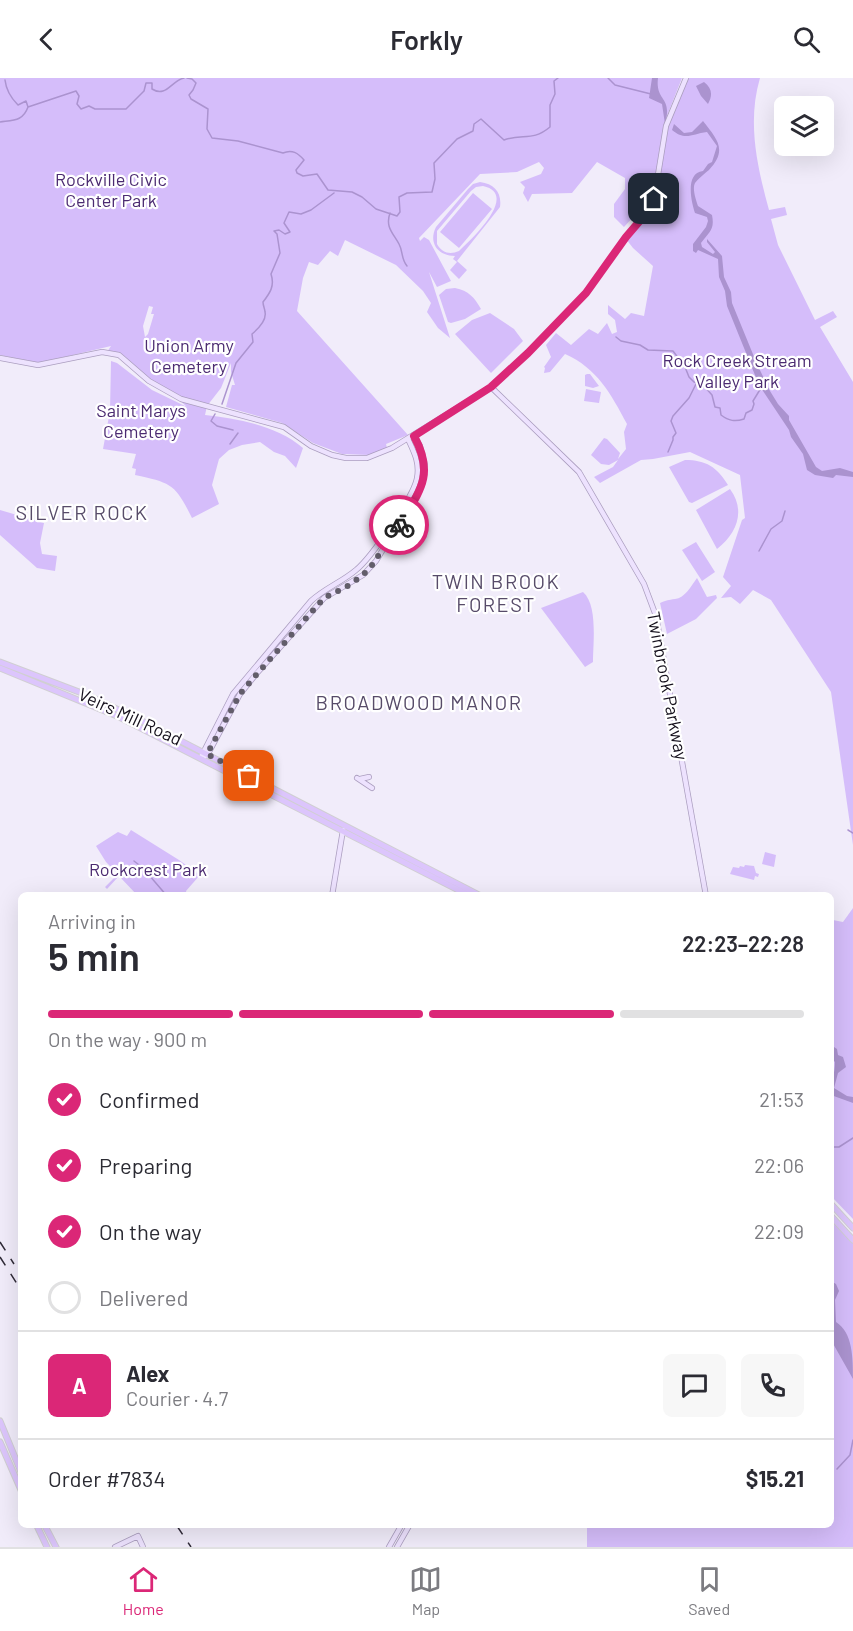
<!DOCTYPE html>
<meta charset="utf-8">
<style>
:root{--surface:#fff;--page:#f7f7f7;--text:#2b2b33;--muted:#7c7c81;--line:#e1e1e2;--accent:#db2777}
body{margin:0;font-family:Barlow,sans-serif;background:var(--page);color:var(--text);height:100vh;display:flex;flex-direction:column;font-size:22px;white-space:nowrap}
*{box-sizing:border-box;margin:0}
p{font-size:20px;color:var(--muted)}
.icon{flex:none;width:33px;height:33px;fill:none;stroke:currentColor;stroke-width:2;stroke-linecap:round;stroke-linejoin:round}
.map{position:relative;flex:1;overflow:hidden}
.drawer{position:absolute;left:18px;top:814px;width:816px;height:636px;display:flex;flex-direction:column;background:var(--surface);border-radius:9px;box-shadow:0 6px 24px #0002}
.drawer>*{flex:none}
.tools{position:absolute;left:774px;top:18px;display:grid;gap:12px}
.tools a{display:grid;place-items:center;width:60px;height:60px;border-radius:9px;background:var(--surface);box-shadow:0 6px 24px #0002;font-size:30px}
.pin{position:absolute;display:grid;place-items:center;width:51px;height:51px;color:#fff;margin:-26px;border-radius:12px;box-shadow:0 3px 9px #0006}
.courier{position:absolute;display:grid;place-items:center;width:60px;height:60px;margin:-30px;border:4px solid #db2777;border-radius:50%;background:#fff;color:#222;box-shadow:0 2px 8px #0007}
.summary em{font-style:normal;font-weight:600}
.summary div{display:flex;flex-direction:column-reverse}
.summary{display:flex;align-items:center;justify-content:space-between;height:102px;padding:0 30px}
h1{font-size:39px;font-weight:600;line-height:45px}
.bar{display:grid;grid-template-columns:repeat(4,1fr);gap:9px 6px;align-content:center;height:72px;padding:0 30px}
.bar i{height:8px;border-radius:4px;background:var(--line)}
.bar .on{background:var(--accent)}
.bar p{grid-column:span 4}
.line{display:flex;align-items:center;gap:15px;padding:0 30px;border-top:2px solid var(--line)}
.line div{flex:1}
.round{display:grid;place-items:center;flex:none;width:63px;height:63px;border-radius:9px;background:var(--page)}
ol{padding:0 30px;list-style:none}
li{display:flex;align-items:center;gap:18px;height:66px}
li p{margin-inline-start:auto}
li .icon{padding:6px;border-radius:50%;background:var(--accent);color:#fff;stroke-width:4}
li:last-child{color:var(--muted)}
li i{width:33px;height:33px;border:3px solid var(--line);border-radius:50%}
header{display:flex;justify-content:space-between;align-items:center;height:78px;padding:0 30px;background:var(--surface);font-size:27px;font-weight:600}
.menu{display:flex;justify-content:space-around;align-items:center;height:84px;border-top:2px solid var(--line);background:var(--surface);font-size:16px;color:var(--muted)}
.menu a{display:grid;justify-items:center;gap:3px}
.menu .on{color:var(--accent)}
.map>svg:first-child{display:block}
.green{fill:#d5bdfa;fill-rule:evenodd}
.water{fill:#ab93cf}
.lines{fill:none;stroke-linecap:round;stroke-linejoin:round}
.stream{stroke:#ab93cf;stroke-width:1.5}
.secondary-casing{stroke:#ab9ebf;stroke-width:6}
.primary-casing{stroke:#d0cfd2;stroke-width:7}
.secondary{stroke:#ede2fe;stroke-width:4.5}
.primary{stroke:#dcc5fc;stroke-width:5}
.rail{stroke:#2f2a37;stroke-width:1.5;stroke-dasharray:10 10;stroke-linecap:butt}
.done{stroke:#625d6a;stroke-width:6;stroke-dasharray:0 10.8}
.route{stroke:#db2777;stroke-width:8}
.labels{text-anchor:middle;stroke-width:4.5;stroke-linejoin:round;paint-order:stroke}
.park-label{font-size:18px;fill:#4b2a71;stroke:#fff}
.street-label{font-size:18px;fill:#15101c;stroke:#fff}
.neighbourhood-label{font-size:20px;letter-spacing:1.5px;fill:#574b69;stroke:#fff}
</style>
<header><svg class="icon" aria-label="back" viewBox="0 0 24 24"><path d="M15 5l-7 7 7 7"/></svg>Forkly<svg class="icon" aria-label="search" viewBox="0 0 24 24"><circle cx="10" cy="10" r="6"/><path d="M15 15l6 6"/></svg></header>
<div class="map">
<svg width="853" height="1469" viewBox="0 0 853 1469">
<rect width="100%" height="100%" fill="#f1ecfa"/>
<!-- green -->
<path class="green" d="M 0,0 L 682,0 L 665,43 L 655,100 L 651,104 L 646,125 L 624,149 L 614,139 L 614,126 L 625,111 L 625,100 L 597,84 L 572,115 L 532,116 L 528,124 L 523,115 L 525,109 L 520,104 L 541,96 L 544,90 L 539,84 L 517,94 L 480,96 L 419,160 L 420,163 L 424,159 L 429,162 L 451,203 L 437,209 L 429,194 L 450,260 L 438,250 L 427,234 L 431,225 L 423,213 L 396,187 L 345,162 L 338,178 L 330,173 L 318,187 L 309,184 L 303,200 L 297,233 L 408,357 L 386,366 L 387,370 L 369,377 L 342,376 L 313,365 L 282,345 L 226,329 L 232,307 L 235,307 L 231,294 L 231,285 L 221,310 L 207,328 L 205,337 C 238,341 276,347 303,370 L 296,390 L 285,378 L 274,374 L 260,364 L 242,367 L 229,372 L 219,381 L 212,407 L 219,426 L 192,440 C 175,406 172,405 135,397 L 136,391 L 132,390 L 136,376 L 103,371 L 110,333 L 111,283 L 117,285 L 152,312 L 187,329 L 176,319 L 163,312 L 126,283 L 107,274 L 111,268 L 39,285 L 0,277 ZM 149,228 L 153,229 L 151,236 L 154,236 L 148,256 L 145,259 L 143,248 Z
M 687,0 L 760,0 C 747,44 757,88 769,132 L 785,129 L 787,137 L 771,141 L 778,167 L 815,242 L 833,233 L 837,239 L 820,249 L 853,304 L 853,767 L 831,614 L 771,522 L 753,512 L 740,526 L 731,519 L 721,520 L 731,508 L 723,499 L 742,442 L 745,440 L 740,397 L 690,374 L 653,381 L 641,382 L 600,405 L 594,399 L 613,389 L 618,382 L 609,387 L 601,386 L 591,377 L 604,360 L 607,361 L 620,375 L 618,381 L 626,371 L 624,354 L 627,346 C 611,316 597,290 565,276 L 550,294 L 544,295 L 545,290 L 544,289 L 551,279 L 546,267 L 556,255 L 571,267 L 589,251 L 598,256 L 607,245 L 612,256 L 617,254 L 615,242 L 608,236 L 608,227 L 625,241 L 631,235 L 644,238 L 653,188 L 633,170 L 626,161 L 654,127 L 658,90 L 669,41 Z
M 480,104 C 495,106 502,115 500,129 L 457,183 L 467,192 L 459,201 L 450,192 L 457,184 L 453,181 L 455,178 C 438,178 428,165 436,149 L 468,111 L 473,106 ZM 483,108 C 520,116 471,162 459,173 C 450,177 442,175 437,166 L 437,153 L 471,113 L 476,109 Z
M 473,115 L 492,131 L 459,170 L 440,154 Z
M 455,210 C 469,213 474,219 481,231 L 465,241 L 451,245 L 448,244 L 439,217 L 446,211 Z
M 490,235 L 514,251 L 523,263 L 491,295 L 455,256 L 472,242 Z
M 587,296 L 590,296 L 599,308 L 593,310 L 585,308 L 585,297 Z
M 586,311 L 601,314 L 599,325 L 584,323 Z
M 685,382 C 706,382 717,389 728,407 L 692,425 L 689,424 L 669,389 Z
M 730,411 C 746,433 737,455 717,471 L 696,432 Z
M 0,432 L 44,445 L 40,465 L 42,476 L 57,478 L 55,493 L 37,490 L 0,457 Z
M 696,464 L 715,494 L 702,503 L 682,472 Z
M 697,500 L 707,519 L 716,517 L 717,520 L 696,541 L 667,556 L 660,525 C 667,522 668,522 675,521 C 685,520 691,508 697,500 Z
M 583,514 C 598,527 593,565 593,584 L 585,589 L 541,530 Z
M 131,752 L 179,782 L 200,797 L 186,813 L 187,817 L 137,817 L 119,798 L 107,811 L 105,809 L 118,796 L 106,784 L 96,768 L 118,754 L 127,758 Z
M 765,774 L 776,777 L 774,789 L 762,786 Z
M 745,787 L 754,788 L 756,795 L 759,796 L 758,799 L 755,798 L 754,802 L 730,796 L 733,789 L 739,790 L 740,788 L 744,789 Z
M 853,830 L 853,1141 L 831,1118 L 831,844 L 833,842 L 843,844 Z
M 831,1140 L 853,1163 L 853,1469 L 587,1469 L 587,1448 L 831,1448 Z"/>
<!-- water -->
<path class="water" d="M 652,0 L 658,0 C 655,24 673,18 665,46 L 662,26 L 649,20 Z
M 704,4 C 712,10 713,17 708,26 L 701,18 L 696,8 Z
M 703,43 C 717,61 728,72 709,92 C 705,95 698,101 695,105 C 692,111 696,122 698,128 L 712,137 C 715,152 709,154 701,165 L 702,169 L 713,176 L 715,174 L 707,164 L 707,161 L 722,178 L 724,199 L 731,214 L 732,225 L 757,286 L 770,313 L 778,326 L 789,338 L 789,342 L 816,389 L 822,393 L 840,390 L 853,394 L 853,399 L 836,397 L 833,400 L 815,397 L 807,392 L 803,376 L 791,359 L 789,352 L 759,307 L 727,228 L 725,213 L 719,199 L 718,181 L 698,172 L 696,175 L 693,173 L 693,166 L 706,149 L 708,143 L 707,139 L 695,135 C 691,123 685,95 703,93 L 708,86 L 712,84 L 717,68 L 707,54 C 692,56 685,63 672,52 L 674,46 L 684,55 L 692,54 Z
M 831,967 L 837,971 L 838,977 L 843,979 L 846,989 L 838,995 L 834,1010 L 847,1018 L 853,1019 L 853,1025 L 831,1017 C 831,1005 835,995 835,984 L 831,980 Z
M 831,1203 L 836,1206 L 839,1213 L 835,1222 L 836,1244 C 853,1255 853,1280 853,1301 L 831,1262 Z"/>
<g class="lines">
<!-- stream -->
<path class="stream" d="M 187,0 L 192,1 L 196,5 L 193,12 L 189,17 L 191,21 L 208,31 L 207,51 L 212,60 L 238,63 L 283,75 C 292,71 298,75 304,82 L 296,92 L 297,95 L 303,98 L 317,96 L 328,112 L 352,114 L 362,119 L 376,131 L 397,138 L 400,134 L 399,119 L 407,115 L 432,114 L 435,101 L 434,85 L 457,61 L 473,53 L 474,46 L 481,41 L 504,62 C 523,55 532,64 550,49 L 550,27 L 555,16 L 554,3 L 558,0
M 608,0 L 615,7 L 651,16
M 5,2 C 6,11 11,20 18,27 L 26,23 L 28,29
M 0,44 C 14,42 23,43 28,29 L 76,13 L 79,18 L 77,26 L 81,31 L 89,28 L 95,31 L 126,31 L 144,13 L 146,5 L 152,5 L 152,11 C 166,20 171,3 184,0
M 390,135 C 385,149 393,155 399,166 C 403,173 401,181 407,188
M 616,259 L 621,263 L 640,267 L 648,272 L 673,273 L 685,289 L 689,299 L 694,304 L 703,307 L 712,317 L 715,329 L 720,330 L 721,337 C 729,343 735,344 744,341 L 746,335 L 752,332 L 754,326 L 753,323 L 761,310
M 222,326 L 236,285 L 253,264 L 252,256 C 258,251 267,243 265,234 C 265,231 263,228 263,224 C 270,215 275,208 271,196 L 280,175 L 277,156 L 274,153 L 279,152 L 285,156 L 290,154 L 284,145 L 289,134 L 301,136 L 311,132 L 334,115
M 215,336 L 211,343 L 217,348 L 233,352
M 230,366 L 238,355
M 668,374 L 673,362 L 673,359 L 676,355 L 671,343 L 673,338 L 689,320 L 696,306
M 759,473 L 771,451 L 782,443 L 785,433
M 848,752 L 853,755
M 134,783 L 143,790 L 167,818
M 831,1069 L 839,1069 L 853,1060
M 837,1391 L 850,1377 L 853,1362"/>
<defs>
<path id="secondary" d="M 0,280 L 38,287 L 102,274 L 119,277 L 149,303 L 181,321 L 284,349 L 311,368 L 332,377 L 346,380 L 367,380 L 392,370 L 491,309 L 528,275 L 586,215 L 626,159 L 650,131 L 655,115 L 666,48 L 686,0
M 491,309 L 579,394 L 644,506 L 656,538 L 706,818
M 202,677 L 233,616 L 311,523 C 325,510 342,504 356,492 C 371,480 414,418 417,400 C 420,385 414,374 408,361
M 205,678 L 210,672 L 240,616 L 257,595 L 324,520 L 363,497 L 376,483 L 422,407 L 425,387 L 420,368 L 414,358
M 357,700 L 372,710
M 360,701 L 369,699
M 332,818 L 343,752
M 115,1469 L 138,1458 L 143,1469
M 389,1469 L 401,1448
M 397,1469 L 409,1448"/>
<path id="primary" d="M 0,584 L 87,617 L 146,645 L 481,818
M 0,590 L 117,638 L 470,818
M 831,1126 L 853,1150
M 831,1138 L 853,1162
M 0,1343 L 21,1394
M 0,1364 L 21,1412
M 37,1448 L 47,1469
M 45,1448 L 56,1469"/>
</defs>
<!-- secondary casing -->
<use href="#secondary" class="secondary-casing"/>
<!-- primary casing -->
<use href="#primary" class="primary-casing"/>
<!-- secondary -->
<use href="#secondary" class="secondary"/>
<!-- primary -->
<use href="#primary" class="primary"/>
<!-- rail -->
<path class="rail" d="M 0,1164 L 14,1186
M 0,1179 L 21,1212
M 177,1448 L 191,1469"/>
</g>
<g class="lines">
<!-- done -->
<path class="done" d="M 249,698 L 207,676 L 240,616 L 257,596 L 324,520 L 346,509 L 363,497 L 372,487 L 399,447"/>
<!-- route -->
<path class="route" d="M 399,447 C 420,413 435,397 414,358 L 491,309 L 528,275 L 586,215 L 626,159 L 650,131 L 654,121"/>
</g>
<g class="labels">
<!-- park labels -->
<g class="park-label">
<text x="111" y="108">Rockville Civic<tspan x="111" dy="21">Center Park</tspan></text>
<text x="189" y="274">Union Army<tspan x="189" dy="21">Cemetery</tspan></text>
<text x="737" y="289">Rock Creek Stream<tspan x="737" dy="21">Valley Park</tspan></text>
<text x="141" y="339">Saint Marys<tspan x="141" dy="21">Cemetery</tspan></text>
<text x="148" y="798">Rockcrest Park</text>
</g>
<!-- street labels -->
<g class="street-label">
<text transform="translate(667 608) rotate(79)" y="6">Twinbrook Parkway</text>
<text transform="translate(130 639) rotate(25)" y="6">Veirs Mill Road</text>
</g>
<!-- neighbourhood labels -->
<g class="neighbourhood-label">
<text x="82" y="442">SILVER ROCK</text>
<text x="496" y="511">TWIN BROOK<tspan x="496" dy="23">FOREST</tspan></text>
<text x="419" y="632">BROADWOOD MANOR</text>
</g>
</g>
</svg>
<div class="tools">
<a><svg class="icon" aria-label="layers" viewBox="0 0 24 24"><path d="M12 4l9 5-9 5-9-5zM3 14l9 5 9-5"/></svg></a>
</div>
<div class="pin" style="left:249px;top:698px;background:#ea580c"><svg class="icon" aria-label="bag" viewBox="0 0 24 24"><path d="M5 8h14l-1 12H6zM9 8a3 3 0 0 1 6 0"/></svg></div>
<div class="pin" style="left:654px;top:121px;background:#1f2937"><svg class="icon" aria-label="home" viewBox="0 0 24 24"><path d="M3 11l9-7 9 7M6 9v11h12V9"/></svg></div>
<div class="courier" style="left:399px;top:447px"><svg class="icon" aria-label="bike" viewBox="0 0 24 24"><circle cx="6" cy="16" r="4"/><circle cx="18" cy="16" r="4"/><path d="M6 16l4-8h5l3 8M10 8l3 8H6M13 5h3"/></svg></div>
<section class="drawer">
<div class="summary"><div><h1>5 min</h1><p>Arriving in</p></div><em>22:23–22:28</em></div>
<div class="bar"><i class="on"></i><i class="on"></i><i class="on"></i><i></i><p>On the way · 900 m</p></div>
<ol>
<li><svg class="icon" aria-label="check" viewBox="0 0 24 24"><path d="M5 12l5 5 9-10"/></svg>Confirmed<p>21:53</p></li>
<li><svg class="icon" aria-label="check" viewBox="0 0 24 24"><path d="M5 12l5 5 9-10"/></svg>Preparing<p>22:06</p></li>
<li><svg class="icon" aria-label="check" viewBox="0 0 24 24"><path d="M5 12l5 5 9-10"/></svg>On the way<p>22:09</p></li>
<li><i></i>Delivered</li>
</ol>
<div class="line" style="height:108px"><b class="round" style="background:var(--accent);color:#fff">A</b><div><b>Alex</b><p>Courier · 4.7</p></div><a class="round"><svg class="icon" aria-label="chat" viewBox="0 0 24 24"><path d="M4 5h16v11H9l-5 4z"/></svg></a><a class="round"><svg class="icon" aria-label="phone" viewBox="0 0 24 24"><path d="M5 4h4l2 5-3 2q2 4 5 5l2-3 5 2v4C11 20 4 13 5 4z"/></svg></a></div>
<div class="line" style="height:78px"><div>Order #7834</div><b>$15.21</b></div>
</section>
</div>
<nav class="menu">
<a class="on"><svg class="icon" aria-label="home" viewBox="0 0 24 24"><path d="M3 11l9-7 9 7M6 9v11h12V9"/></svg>Home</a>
<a><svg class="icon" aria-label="map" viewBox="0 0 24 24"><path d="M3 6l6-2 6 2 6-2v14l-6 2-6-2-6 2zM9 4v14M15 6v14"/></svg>Map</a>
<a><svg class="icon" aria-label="saved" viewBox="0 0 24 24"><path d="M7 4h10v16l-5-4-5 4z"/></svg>Saved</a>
</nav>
